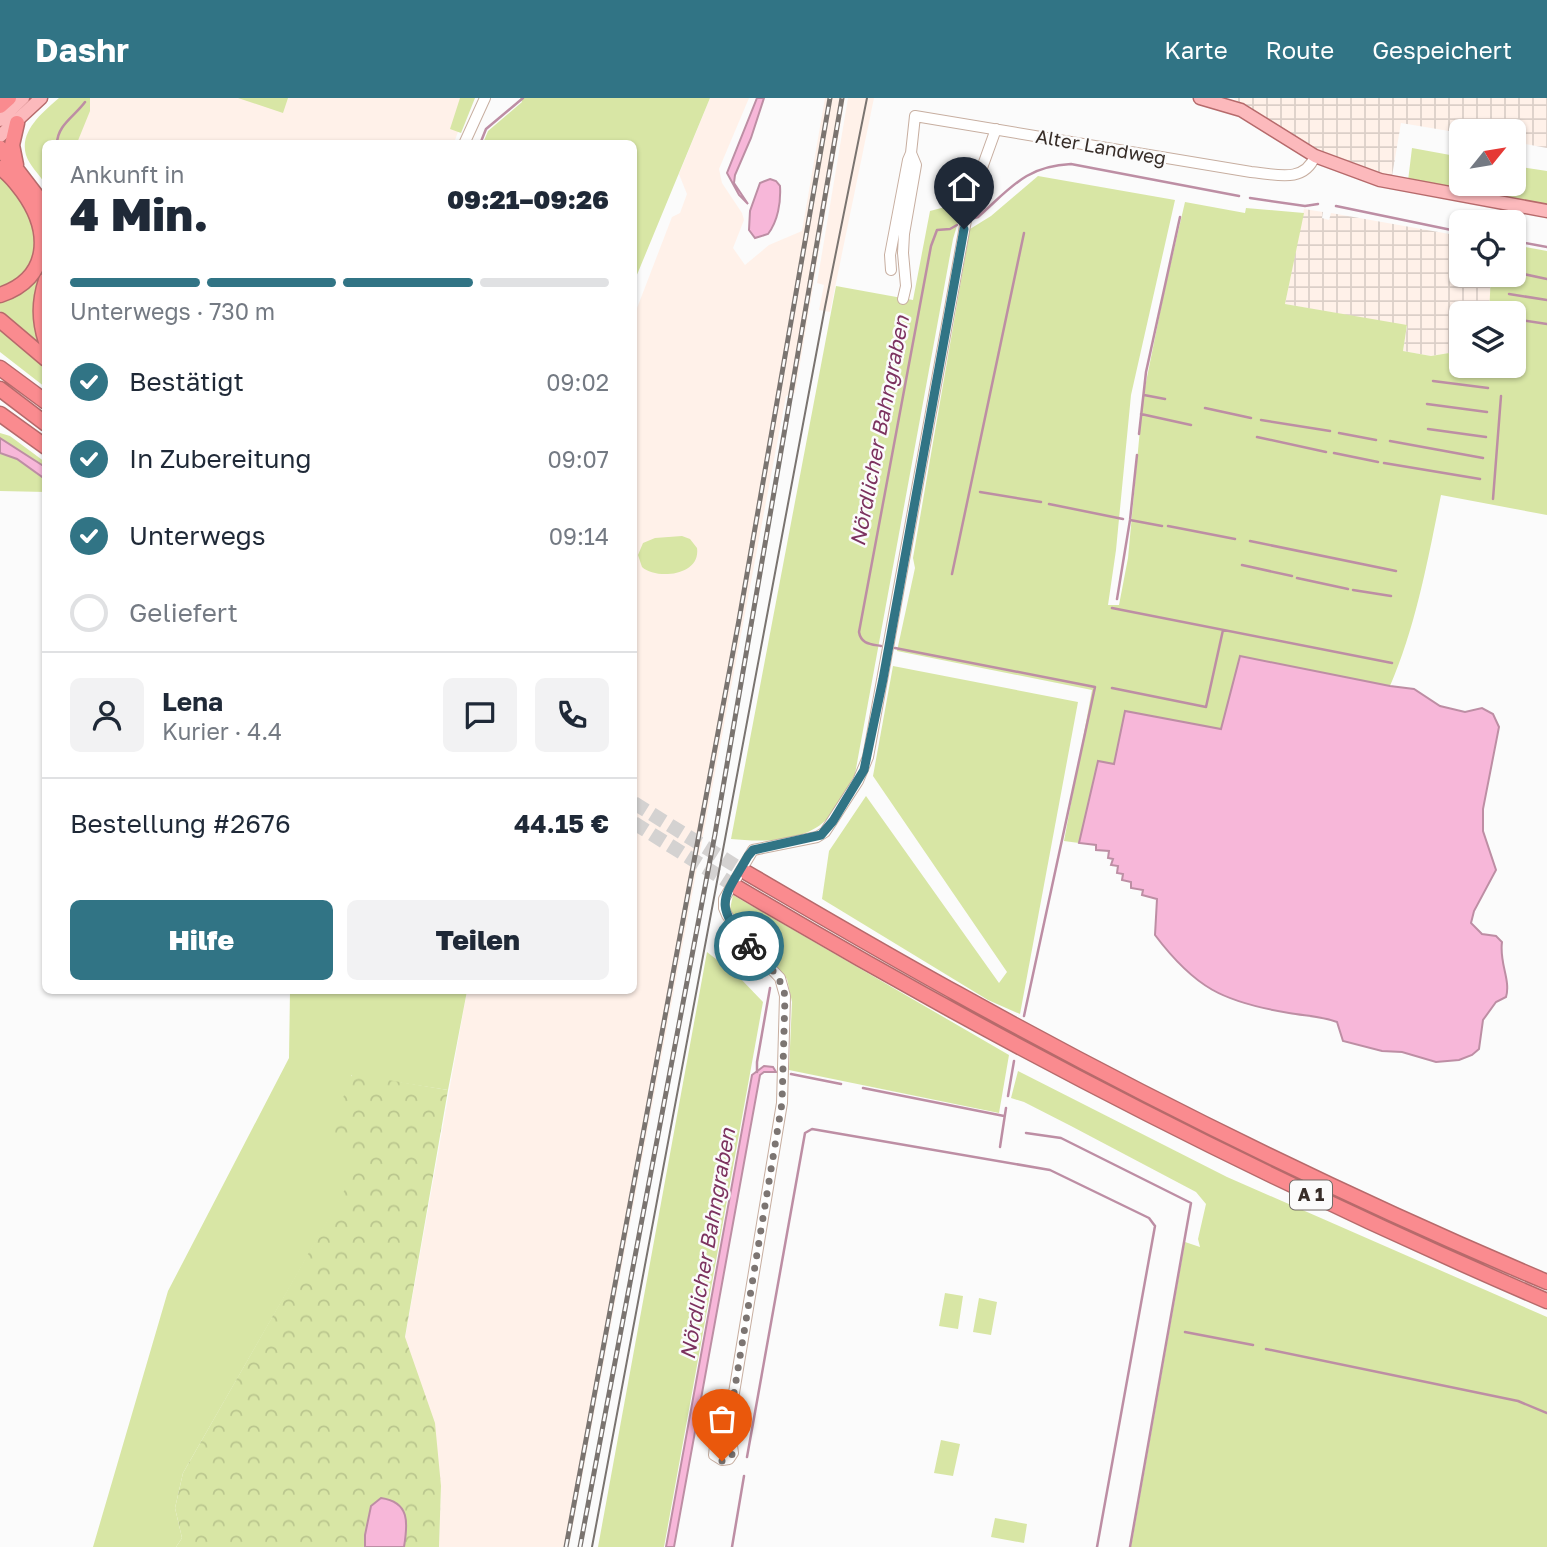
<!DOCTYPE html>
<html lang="de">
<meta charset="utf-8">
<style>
:root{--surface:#fff;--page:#f2f2f3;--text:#1f2937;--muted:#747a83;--line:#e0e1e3;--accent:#317485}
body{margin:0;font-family:"Golos Text",sans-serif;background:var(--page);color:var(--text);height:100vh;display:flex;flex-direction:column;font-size:26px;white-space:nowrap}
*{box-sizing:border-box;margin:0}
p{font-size:23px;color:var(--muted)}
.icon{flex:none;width:38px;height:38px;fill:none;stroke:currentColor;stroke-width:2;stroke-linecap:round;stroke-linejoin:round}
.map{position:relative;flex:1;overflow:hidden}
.drawer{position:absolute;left:42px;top:42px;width:595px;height:854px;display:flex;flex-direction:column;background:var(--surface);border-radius:10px;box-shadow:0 2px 5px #0004}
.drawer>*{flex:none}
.needle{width:46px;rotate:60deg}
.buttons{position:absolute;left:1449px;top:21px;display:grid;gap:14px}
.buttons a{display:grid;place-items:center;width:77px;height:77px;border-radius:10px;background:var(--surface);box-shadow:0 2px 5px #0004;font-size:35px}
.pin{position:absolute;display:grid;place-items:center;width:60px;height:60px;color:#fff;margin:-72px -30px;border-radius:50% 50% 50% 0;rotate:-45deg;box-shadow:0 0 7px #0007}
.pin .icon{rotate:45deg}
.courier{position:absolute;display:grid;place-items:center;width:70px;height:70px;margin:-35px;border:5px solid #317485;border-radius:50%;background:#fff;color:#222;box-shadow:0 2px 9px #0007}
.overview em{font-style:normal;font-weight:800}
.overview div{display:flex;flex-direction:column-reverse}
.overview{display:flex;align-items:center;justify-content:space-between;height:119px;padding:0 28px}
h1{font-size:46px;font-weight:800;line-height:52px}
.bar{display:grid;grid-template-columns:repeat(4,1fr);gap:10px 7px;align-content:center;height:84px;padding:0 28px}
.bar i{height:9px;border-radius:5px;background:var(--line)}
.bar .selected{background:var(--accent)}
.bar p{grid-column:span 4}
.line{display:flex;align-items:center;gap:18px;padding:0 28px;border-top:2px solid var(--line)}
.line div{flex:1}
.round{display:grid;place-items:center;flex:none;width:74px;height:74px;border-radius:10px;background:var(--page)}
ol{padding:0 28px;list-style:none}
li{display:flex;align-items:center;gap:21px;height:77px}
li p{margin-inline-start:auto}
li .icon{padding:7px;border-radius:50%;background:var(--accent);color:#fff;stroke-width:4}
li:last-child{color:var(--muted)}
li i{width:38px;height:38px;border:4px solid var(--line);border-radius:50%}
.button{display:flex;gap:14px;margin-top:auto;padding:14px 28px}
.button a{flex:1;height:80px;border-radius:10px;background:var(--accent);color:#fff;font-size:28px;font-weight:800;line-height:80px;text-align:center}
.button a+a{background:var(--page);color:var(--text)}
header{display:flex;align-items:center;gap:42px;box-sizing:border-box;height:98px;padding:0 35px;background:var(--accent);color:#fff}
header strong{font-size:33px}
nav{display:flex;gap:38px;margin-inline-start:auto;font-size:24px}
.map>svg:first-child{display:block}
.built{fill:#fff1e9}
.industrial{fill:url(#industrial-grid)}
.green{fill:#d8e6a5}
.forest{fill:url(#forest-crowns)}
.water{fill:#f7b7d9;stroke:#bd8ea4;stroke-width:2}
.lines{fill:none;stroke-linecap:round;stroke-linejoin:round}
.stream{stroke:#bd8ea4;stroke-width:2.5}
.highway-tunnel{stroke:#d4d2d1;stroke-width:14;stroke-dasharray:14 7;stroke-linecap:butt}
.minor-casing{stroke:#c7aea0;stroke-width:12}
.major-casing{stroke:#b66a6b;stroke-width:15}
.highway-casing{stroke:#b66a6b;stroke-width:17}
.minor{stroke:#fff;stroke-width:10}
.major{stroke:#fcb9bc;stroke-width:12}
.highway{stroke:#fa8b8f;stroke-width:14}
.tram{stroke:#7a7470;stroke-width:2}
.rail-casing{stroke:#7a7470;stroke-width:5}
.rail{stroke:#fbfbfb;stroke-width:2.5;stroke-dasharray:8;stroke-linecap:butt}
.done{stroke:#7c7572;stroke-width:7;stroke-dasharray:0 12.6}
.route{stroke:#317485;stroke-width:9}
.labels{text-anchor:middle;stroke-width:5;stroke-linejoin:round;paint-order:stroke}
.shield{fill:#fbfbfb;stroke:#726b67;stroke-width:2}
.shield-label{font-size:18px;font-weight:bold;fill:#372d28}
.street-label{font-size:19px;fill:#372d28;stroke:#fbfbfb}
.water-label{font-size:21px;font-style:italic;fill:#7c325f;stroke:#fbfbfb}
</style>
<header>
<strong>Dashr</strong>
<nav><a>Karte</a><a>Route</a><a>Gespeichert</a></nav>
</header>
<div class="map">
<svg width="1547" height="1449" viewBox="0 0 1547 1449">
<defs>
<pattern id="industrial-grid" width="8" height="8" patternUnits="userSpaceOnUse" patternTransform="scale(1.75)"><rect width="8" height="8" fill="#fff1e9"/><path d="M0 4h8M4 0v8" fill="none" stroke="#dbcfc8"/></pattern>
<pattern id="forest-crowns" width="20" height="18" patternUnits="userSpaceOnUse" patternTransform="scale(1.75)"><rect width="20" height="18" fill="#d8e6a5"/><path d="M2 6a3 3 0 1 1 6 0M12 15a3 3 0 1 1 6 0" fill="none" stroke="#bac68e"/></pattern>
</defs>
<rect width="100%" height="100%" fill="#fbfbfb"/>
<!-- built -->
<path class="built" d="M 78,0 L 470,0 L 454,45 L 46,46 Z
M 710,0 L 749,0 L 719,71 L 722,85 L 742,115 L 744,122 L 733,150 L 745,167 L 769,147 L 802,133 L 825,0 L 845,0 L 795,295 L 786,298 L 569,1449 L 439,1449 L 441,1388 L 405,1240 L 467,893 L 634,892 L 634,218 L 672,119 L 680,115 L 687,96 L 679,76 Z
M 848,0 L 874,0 L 830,214 L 819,212 L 824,187 L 817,185 Z"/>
<!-- industrial -->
<path class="industrial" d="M 1233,0 L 1547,0 L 1547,50 L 1514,44 L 1514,33 L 1461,33 L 1461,35 L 1401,25 L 1392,78 L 1360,70 L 1313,51 Z
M 1304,111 L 1323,114 L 1322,120 L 1329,122 L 1331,115 L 1461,138 L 1461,177 L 1491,177 L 1489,215 L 1461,215 L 1461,253 L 1431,258 L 1403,253 L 1407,228 L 1285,206 Z"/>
<!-- green -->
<path class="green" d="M 59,0 L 90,0 L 90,13 L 77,45 L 46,46 L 45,86 C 40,77 29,67 26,57 C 19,33 43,14 59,0 Z
M 238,0 L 288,0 L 283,15 Z
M 460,0 L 475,0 L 461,35 L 450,31 Z
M 520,0 L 710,0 L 634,184 L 634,46 L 483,45 L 488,33 L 522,4 Z
M 1412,50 L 1461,59 L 1461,86 L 1514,86 L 1514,68 L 1547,73 L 1547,107 L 1408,83 Z
M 0,74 L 23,101 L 39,142 L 31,172 L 0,192 Z
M 1038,78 L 1175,102 L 1131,297 L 1116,452 L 1108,507 L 1119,507 L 1128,460 L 1143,299 L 1165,190 L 1185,104 L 1245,115 L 1246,110 L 1304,115 L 1285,206 L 1407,227 L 1403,253 L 1431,258 L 1461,253 L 1461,268 L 1514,268 L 1514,215 L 1489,215 L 1491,177 L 1514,177 L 1514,147 L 1547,153 L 1547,417 L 1441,397 C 1428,461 1416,528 1390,588 L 1240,558 L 1221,631 L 1114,667 L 1098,663 L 1079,745 L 1064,743 L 1092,592 L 897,553 L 915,470 L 913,460 L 970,131 L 991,118 Z
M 964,104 L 953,141 L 855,676 C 846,691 838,711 826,722 C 802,745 761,744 731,741 L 836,188 L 913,202 L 930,113 Z
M 45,158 L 45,172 L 41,190 L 43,248 L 0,213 L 0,200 Z
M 0,228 L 45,266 L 45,289 L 0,254 Z
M 0,335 L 10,338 L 45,364 L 46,394 L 0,393 Z
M 682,438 L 690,441 L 697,450 C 701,478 656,482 642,469 L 638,457 L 643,445 L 655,440 Z
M 893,568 L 1078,604 L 1020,916 L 988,902 L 822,801 L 829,753 L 866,698 L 999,885 L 1007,874 L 873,678 Z
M 733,797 L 1009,957 L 999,1015 L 789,972 L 792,904 L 787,881 L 746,839 L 730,811 Z
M 707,854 L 739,879 L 763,904 L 664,1449 L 598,1449 Z
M 290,893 L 467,893 L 448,992 L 351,977 L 365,1058 L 183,1375 L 175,1410 L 182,1440 L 176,1449 L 93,1449 L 168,1193 L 289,960 Z
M 1018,973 L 1227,1079 L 1547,1219 L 1547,1449 L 1131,1449 L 1185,1144 L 1200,1149 L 1198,1141 L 1206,1106 L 1196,1094 L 1071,1028 L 1024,1004 L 1011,1000 Z
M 945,1195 L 963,1198 L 958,1231 L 939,1228 Z
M 979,1200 L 997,1204 L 991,1237 L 973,1234 Z
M 941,1342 L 960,1346 L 953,1378 L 934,1375 Z
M 995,1420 L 1027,1426 L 1024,1445 L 991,1439 Z"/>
<!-- forest -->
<path class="forest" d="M 352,976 L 448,992 L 405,1239 L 435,1325 L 441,1388 L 439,1449 L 404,1449 C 407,1427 408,1403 381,1400 L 365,1437 L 365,1449 L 176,1449 L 182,1440 L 175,1410 L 183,1375 L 364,1058 L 329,1037 Z"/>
<!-- water -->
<path class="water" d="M 757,0 L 764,0 L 751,40 L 735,77 L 734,85 L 748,106 L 739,97 L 727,75 Z
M 770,81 L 776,83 L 780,88 C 781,104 778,123 768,136 L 755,140 L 749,132 L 750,113 L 760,85 Z
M 0,340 L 45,369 L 45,381 L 17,361 L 0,355 Z
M 1240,558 L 1390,588 L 1414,591 L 1440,608 L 1465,614 L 1482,610 L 1493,616 L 1499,629 L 1483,711 L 1483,733 L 1496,772 L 1474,813 L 1471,825 L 1482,836 L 1496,838 L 1502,844 C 1499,865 1511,882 1506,899 L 1496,904 L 1483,922 L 1479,951 L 1472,957 L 1459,962 L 1436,964 L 1402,954 L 1382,953 L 1343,943 L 1337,924 C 1321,918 1306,918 1289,915 C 1223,904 1195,890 1155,837 L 1157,801 L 1142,797 L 1143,792 L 1131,790 L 1131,784 L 1122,782 L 1123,776 L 1117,775 L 1118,768 L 1111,767 L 1113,761 L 1108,760 L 1109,753 L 1096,752 L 1096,747 L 1079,745 L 1098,663 L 1114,666 L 1125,613 L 1221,631 Z
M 764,968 L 773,969 L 776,974 L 764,974 L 760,977 L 674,1449 L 666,1449 L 752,977 Z
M 381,1400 C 410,1404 408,1425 404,1449 L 365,1449 L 365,1437 L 371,1408 Z"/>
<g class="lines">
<!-- stream -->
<path class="stream" d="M 57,46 C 57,27 75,18 85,4
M 480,46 L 486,31 L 523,0
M 1250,100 L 1305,108 L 1318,106
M 1336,108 L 1461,134
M 971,121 L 978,119 C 1010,91 1025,68 1071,66 L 1239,98
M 1514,143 L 1547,149
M 1514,174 L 1547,181
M 1509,196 L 1547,202
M 1515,221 L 1547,226
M 1433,283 L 1488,290
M 1144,297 L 1165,301
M 1427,306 L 1487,314
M 1205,310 L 1251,320
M 1141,316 L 1191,327
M 1261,322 L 1330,333
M 1428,331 L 1486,339
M 1339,335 L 1376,342
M 1139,336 L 1146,274 L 1180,119
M 1257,339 L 1326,354
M 1390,343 L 1483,360
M 1334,355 L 1378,364
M 1384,365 L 1480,381
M 980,394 L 1041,404
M 1493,401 L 1501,298
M 1049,406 L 1123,421
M 1130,422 L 1162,428
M 1168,428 L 1235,441
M 1250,443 L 1396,473
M 1242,467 L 1292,478
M 952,476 L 1024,135
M 1297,480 L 1348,491
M 1353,492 L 1391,498
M 1117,501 L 1130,422 L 1137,357
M 1112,510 L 1392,565
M 881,548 C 870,546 861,546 859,534 L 931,148 L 937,132 L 950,131 L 957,127
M 895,550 L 1095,589 L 1024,918
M 1112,590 L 1206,609 L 1223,532
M 757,974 L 757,964 L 770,890
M 791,976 L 841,986
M 863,990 L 1004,1018
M 1008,998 L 1014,963
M 1026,1035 L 1061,1040 L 1191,1105 L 1130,1449
M 1000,1049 L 1006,1010
M 1185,1234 L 1253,1247
M 1266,1251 L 1518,1303 L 1547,1315
M 747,1359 L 805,1035 L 812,1031 L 1050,1072 L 1149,1120 L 1155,1128 L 1097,1449
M 732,1449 L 744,1378"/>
<!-- highway-tunnel -->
<path class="highway-tunnel" d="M 634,705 L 747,775
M 634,725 L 738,790"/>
<defs>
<path id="minor" d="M 464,46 L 485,0
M 891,172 L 890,157 L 908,62 L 911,55
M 903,201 L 906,188 L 903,155 L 904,136 L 916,67 L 911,55 L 915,18 L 1251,74 C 1275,76 1304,86 1315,58
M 729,1325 L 715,1348 L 714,1357 L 722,1362 L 729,1361 L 733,1355 L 729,1325 L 782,1005 L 785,898 L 780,880 L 746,844 L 727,817 L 724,810 L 724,801 L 753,752 L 817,739 L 825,734 L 858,683 L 868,659 L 969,106 L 996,31"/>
<path id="major" d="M 1200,0 L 1241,12 L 1315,58 L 1380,82 L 1547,113
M 0,22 L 23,0
M 0,38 L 41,0"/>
<path id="highway" d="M 0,8 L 9,0
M 0,50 L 46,110
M 16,67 L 12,47 L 17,25
M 0,70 C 10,76 16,85 23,94 C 51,133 51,180 0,197
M 46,182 C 39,204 39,222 46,244
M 0,222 L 46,261
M 0,270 L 46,304
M 0,291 L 46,326
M 0,316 L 46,349
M 747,775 C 817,816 887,857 958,896 C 1149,1002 1346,1099 1547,1184
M 738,790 C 999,945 1268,1083 1547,1203"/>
</defs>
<!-- minor casing -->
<use href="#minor" class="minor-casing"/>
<!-- major casing -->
<use href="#major" class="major-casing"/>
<!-- highway casing -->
<use href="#highway" class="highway-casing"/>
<!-- minor -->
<use href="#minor" class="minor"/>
<!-- major -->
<use href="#major" class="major"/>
<!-- highway -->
<use href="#highway" class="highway"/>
<!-- tram -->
<path class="tram" d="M 592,1449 L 825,209 L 867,0"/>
<defs>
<path id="rail" d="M 566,1449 L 739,522 L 830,0
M 580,1449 L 715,736 L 842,0"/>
</defs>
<!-- rail casing -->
<use href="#rail" class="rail-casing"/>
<!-- rail -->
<use href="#rail" class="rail"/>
</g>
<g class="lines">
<!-- done -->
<path class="done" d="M 722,1363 L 729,1361 L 733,1355 L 729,1325 L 782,1005 L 785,898 C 780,874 764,865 749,848"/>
<!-- route -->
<path class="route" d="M 749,848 C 712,804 723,802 748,758 L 753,752 L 758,751 L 821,737 L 833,723 L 864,672 L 883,581 L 964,131"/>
</g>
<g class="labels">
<!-- shield labels -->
<rect class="shield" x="1290" y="1082.5" width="42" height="29" rx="5"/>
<g class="shield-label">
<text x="1311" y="1103">A 1</text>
</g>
<!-- street labels -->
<g class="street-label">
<text transform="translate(1101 49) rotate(10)" y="7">Alter Landweg</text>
</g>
<!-- water labels -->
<g class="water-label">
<text transform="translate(880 333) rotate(-79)" y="7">Nördlicher Bahngraben</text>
<text transform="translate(708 1146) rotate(-80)" y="7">Nördlicher Bahngraben</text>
</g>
</g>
</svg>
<div class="buttons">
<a><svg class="needle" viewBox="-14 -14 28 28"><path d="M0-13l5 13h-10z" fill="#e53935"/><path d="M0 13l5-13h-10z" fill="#747a83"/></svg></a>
<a><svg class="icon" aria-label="locate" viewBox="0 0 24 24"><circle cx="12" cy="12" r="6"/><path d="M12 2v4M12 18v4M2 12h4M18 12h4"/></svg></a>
<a><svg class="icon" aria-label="layers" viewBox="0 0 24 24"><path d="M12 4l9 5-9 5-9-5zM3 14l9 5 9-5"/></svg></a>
</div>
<div class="pin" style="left:722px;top:1363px;background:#ea580c"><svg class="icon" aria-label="bag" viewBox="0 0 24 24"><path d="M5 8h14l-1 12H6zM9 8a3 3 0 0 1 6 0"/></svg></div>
<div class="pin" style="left:964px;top:131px;background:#1f2937"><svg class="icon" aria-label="home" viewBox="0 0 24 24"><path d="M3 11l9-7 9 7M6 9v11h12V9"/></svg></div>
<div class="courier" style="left:749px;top:848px"><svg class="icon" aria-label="bike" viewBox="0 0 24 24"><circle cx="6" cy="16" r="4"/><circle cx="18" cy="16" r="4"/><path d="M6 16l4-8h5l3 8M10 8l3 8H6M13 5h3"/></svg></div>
<section class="drawer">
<div class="overview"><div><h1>4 Min.</h1><p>Ankunft in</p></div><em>09:21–09:26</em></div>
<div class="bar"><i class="selected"></i><i class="selected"></i><i class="selected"></i><i></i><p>Unterwegs · 730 m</p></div>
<ol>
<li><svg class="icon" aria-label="check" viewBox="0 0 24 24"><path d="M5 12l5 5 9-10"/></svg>Bestätigt<p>09:02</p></li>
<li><svg class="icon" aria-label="check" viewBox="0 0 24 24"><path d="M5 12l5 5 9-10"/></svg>In Zubereitung<p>09:07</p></li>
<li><svg class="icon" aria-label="check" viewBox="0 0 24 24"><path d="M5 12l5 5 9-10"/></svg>Unterwegs<p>09:14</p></li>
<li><i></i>Geliefert</li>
</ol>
<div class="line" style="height:126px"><a class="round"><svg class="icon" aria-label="person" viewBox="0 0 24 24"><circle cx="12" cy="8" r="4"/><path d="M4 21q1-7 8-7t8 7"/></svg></a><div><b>Lena</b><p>Kurier · 4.4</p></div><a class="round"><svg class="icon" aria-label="chat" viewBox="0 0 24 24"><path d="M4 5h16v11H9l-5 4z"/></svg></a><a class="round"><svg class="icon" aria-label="phone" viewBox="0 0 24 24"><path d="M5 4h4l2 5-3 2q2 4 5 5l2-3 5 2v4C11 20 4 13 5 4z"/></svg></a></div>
<div class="line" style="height:91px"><div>Bestellung #2676</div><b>44.15 €</b></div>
<div class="button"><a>Hilfe</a><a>Teilen</a></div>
</section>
</div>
